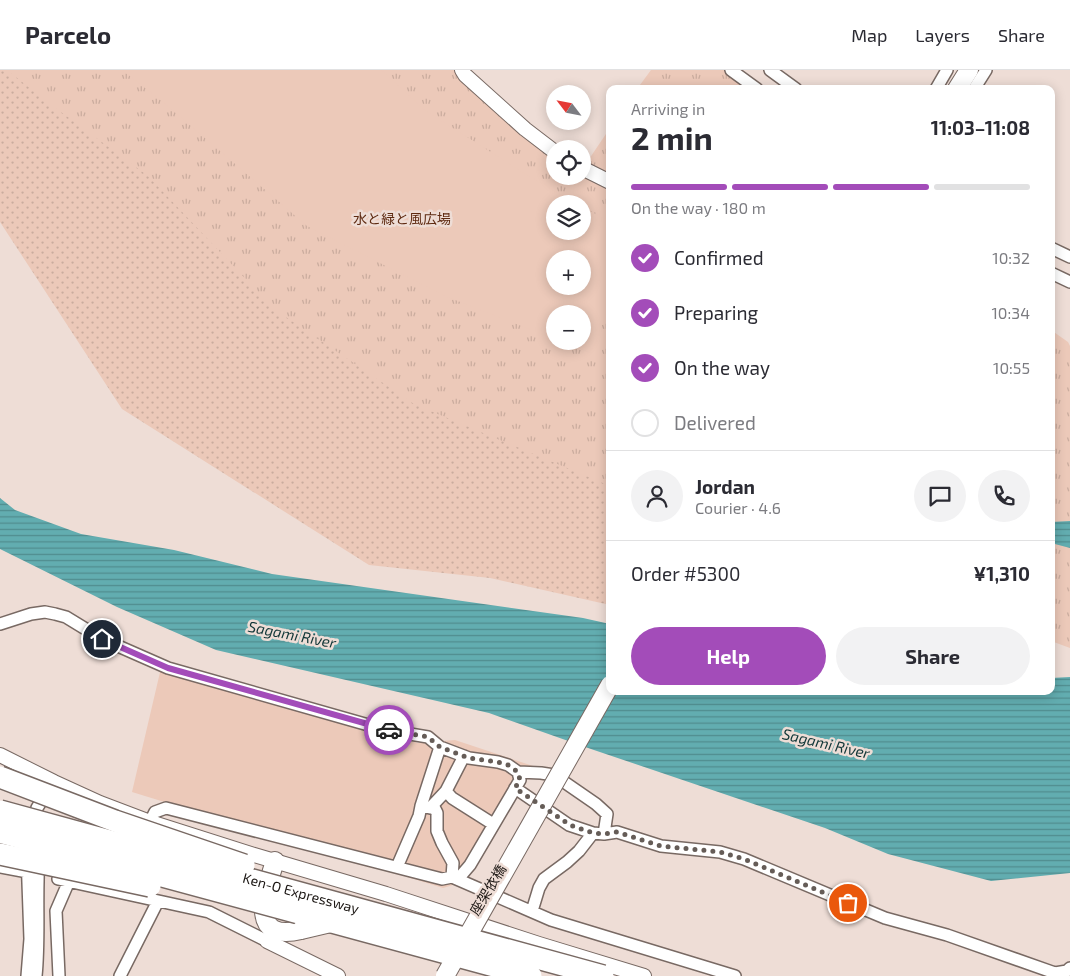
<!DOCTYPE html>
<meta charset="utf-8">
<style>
:root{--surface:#fff;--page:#f2f2f3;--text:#2b2b33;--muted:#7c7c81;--line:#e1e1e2;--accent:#a34cb9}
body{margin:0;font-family:"Exo 2","Noto Sans JP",sans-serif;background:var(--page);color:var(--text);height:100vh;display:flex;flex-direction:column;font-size:19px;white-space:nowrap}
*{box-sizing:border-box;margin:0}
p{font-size:16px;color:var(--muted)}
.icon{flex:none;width:28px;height:28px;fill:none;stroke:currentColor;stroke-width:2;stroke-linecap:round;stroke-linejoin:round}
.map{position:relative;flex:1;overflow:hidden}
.sheet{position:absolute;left:606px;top:15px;width:449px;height:610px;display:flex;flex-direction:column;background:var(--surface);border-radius:10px;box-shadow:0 2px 12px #0003}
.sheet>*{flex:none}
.needle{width:32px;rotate:302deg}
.controls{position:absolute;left:546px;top:15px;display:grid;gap:10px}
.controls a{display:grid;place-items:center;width:45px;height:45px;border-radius:50%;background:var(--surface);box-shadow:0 2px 12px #0003;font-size:25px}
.pin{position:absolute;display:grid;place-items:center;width:42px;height:42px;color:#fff;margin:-21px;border:2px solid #fff;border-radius:50%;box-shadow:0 1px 5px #0007}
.courier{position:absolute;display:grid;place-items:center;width:50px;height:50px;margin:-25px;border:4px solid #a34cb9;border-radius:50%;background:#fff;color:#222;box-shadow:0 1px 6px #0007}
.summary em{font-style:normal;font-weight:700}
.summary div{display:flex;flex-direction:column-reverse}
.summary{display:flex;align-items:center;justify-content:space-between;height:85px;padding:0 25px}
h1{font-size:32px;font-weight:700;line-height:38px}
.bar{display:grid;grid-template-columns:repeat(4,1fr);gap:8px 5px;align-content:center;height:60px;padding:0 25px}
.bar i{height:6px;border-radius:4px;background:var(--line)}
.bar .active{background:var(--accent)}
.bar p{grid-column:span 4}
.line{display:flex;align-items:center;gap:12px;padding:0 25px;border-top:1px solid var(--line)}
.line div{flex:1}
.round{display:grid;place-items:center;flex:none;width:52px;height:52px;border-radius:26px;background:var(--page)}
ol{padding:0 25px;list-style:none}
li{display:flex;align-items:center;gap:15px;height:55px}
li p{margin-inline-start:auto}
li .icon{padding:5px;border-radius:50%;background:var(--accent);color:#fff;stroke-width:4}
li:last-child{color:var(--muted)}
li i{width:28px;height:28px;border:2px solid var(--line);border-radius:50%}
.button{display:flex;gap:10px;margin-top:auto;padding:10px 25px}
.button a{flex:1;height:58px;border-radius:30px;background:var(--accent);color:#fff;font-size:20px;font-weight:700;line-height:58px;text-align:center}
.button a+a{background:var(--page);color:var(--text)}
header{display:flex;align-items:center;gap:30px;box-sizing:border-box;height:70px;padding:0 25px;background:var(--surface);border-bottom:1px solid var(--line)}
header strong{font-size:24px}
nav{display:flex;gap:28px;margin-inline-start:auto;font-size:18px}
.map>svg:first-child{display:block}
.grass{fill:url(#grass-dots);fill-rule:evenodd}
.park{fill:url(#park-tufts);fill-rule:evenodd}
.pitch{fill:#ecc9b9;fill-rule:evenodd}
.water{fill:url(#water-rules)}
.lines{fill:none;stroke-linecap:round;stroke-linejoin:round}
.minor-casing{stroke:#786963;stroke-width:14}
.tertiary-casing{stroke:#786963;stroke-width:16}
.primary-casing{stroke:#786963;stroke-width:20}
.minor{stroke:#fff;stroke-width:11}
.tertiary{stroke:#fff;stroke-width:14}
.primary{stroke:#fff;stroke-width:18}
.primary-bridge-casing{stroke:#786963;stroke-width:20;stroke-linecap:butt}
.motorway-bridge-casing{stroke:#786963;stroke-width:24;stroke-linecap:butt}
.primary-bridge{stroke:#fff;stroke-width:18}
.motorway-bridge{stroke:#fff;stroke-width:21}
.done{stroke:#655c57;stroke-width:5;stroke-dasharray:0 9}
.route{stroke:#a34cb9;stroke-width:6}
.labels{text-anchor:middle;stroke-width:5;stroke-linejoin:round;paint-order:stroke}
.park-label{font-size:14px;fill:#5e2a11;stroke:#eeddd6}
.street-label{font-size:14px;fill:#1b1613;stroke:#eeddd6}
.water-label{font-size:15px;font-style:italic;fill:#103637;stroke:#eeddd6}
</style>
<header>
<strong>Parcelo</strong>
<nav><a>Map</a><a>Layers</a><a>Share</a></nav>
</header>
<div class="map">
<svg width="1070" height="906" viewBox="0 0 1070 906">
<defs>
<pattern id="grass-dots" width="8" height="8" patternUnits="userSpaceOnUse" patternTransform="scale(1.25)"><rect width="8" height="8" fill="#ecc9b9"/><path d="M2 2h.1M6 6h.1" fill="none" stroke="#caac9e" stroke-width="1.8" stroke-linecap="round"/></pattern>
<pattern id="park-tufts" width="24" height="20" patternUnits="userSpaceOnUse" patternTransform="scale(1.25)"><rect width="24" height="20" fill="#ecc9b9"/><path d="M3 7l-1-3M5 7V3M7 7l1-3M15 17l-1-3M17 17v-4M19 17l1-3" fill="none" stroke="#caac9e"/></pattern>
<pattern id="water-rules" width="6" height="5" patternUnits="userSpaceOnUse" patternTransform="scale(1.25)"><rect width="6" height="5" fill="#62adb0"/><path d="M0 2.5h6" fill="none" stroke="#508c8e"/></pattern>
</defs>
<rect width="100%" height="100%" fill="#eeddd6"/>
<!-- grass -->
<path class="grass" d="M 0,0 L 107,0 L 555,106 L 582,106 L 610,121 L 610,535 L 490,508 L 369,495 L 122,339 L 0,152 ZM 555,134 L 582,134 L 582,161 L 555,161 ZM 555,189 L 582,189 L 582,216 L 555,216 ZM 555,244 L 582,244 L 582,271 L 555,271 Z"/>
<!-- park -->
<path class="park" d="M 7,0 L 457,0 L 555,84 L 555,106 L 582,106 L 583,98 L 610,58 L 610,416 L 414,334 L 274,239 L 148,106 L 46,31 ZM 555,134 L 582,134 L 582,161 L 555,161 ZM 555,189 L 582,189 L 582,216 L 555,216 ZM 555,244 L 582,244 L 582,271 L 555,271 Z
M 651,0 L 731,0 L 757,19 L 637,19 Z
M 1051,260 L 1068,272 L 1070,276 L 1070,578 L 1051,571 Z"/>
<!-- pitch -->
<path class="pitch" d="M 122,0 L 381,0 L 426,41 L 524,103 L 577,134 L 555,134 L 555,161 L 582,161 L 583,137 L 610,152 L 610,235 L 591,283 L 561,271 L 582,271 L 582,244 L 555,244 L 555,269 L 445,226 L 307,156 L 162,31 ZM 555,189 L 582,189 L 582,216 L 555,216 Z
M 161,598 L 418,673 L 455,670 L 533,696 L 453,815 L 443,818 L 132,722 Z"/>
<!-- water -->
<path class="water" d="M 0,428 L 15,440 L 81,464 L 174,480 L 272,504 L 583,548 L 610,554 L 610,621 L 1051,621 L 1051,608 L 1070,607 L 1070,803 L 991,811 L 888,784 L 825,758 L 591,679 L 489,643 L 216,580 L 117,537 L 0,479 Z
M 1070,451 L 1070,478 L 1051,473 L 1051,452 Z"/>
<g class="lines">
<defs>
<path id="minor" d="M 731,0 L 757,19
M 770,0 L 796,19
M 936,19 L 947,0
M 974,19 L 986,0
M 1051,178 L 1070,187
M 1051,203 L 1070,212
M 0,554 L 31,544 L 45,542 L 55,544 L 66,547 L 102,569 L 168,598 L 386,660 L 428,667 L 440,677 L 469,688 L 498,692 L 508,695 L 518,702 L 520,710 L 470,795 L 458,809
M 440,677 L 421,736 L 430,738 L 446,721 L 464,686
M 518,702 L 541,703 L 554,705 L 596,734 L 607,744 L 604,764
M 515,718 L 569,755 L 593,763 L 604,764 L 617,762 L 661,776 L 720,782 L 744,789 L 885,848 L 947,865 L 1055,903 L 1067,901 L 1070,898
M 446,721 L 452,728 L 493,754
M 433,735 L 437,743 L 437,761 L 442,773 L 453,793 L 452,807
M 150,752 L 155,742 L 166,738 L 442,809 L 452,807 L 551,850 L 735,906
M 32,755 L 37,738 L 47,722
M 27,785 L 30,869 L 27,906
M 0,797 L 33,803
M 397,797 L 419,746 L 421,736
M 58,809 L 209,842 L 267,871
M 532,841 L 539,818 L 544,809 L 567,792 L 579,781 L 593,763
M 36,906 C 40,866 36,827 39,787
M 59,906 L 56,841 L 69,811
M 120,906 L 158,831"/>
<path id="tertiary" d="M 462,0 L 465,5 L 525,59 L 555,82
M 582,98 L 610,112
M 0,685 L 54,712 L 100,733 L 150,752 L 254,785 L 386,824 L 539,874 L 644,906
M 267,871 L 338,906"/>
<path id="primary" d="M 957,19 L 969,0
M 275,791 C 266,820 246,873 301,860"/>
</defs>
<!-- minor casing -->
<use href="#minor" class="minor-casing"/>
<!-- tertiary casing -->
<use href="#tertiary" class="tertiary-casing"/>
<!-- primary casing -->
<use href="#primary" class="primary-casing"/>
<!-- minor -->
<use href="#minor" class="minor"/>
<!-- tertiary -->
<use href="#tertiary" class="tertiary"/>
<!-- primary -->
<use href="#primary" class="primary"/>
<defs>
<path id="primary-bridge" d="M 301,860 L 335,852
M 445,906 L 610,615"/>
<g id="motorway-bridge">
<path d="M 0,707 L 115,751 L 244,795"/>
<path id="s1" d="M 0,741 L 603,906"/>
<path d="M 0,762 L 531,906"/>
<path d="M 0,784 L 150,816"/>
</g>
</defs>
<!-- primary-bridge casing -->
<use href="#primary-bridge" class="primary-bridge-casing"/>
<!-- motorway-bridge casing -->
<use href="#motorway-bridge" class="motorway-bridge-casing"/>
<!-- primary-bridge -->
<use href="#primary-bridge" class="primary-bridge"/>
<!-- motorway-bridge -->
<use href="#motorway-bridge" class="motorway-bridge"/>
</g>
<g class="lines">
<!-- done -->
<path class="done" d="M 389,660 L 428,667 L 440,677 L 469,688 L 498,692 L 508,695 L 518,702 L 520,710 L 515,718 L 570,755 L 593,763 L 604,764 L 617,762 L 661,776 L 720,782 L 744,789 L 848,833"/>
<!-- route -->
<path class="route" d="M 102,569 L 168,598 L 389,660"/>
</g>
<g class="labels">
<!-- park labels -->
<g class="park-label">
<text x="402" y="154">水と緑と風広場</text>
</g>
<!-- street labels -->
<g class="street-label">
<text transform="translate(488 820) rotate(-59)" y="5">座架依橋</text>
<text dy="5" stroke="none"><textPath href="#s1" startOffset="312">Ken-O Expressway</textPath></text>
</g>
<!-- water labels -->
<g class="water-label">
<text transform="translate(292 565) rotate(11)" y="5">Sagami River</text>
<text transform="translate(826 674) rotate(13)" y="5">Sagami River</text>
</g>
</g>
</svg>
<div class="controls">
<a><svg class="needle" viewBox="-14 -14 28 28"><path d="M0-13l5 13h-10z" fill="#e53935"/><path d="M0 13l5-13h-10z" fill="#7c7c81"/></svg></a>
<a><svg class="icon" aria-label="locate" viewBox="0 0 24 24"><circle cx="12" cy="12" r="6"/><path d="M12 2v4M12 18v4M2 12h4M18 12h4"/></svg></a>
<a><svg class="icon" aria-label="layers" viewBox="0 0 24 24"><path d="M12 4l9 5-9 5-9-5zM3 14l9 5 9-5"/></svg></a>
<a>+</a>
<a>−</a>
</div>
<div class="pin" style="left:848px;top:833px;background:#ea580c"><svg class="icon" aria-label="bag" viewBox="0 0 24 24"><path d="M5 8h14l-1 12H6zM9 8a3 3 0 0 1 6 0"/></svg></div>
<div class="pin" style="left:102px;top:569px;background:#1f2937"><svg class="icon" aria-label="home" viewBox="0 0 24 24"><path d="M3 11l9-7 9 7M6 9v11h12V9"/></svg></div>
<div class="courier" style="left:389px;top:660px"><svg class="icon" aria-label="car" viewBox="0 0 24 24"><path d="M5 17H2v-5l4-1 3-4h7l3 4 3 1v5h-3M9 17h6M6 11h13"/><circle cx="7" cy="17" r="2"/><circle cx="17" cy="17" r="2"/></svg></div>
<section class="sheet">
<div class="summary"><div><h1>2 min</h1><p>Arriving in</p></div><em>11:03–11:08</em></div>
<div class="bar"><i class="active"></i><i class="active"></i><i class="active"></i><i></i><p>On the way · 180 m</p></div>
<ol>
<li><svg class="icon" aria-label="check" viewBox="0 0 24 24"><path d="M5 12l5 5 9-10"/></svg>Confirmed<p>10:32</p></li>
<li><svg class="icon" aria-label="check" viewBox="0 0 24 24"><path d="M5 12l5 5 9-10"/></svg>Preparing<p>10:34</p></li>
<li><svg class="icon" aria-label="check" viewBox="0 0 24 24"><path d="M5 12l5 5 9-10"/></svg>On the way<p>10:55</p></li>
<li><i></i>Delivered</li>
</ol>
<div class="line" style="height:90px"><a class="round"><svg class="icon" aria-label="person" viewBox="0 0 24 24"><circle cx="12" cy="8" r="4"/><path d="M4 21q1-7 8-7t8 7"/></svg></a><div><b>Jordan</b><p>Courier · 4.6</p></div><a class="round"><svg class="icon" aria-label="chat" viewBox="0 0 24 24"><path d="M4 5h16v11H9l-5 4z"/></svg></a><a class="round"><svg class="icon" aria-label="phone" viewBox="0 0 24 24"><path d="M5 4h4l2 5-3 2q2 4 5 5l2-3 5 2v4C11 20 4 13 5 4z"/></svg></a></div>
<div class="line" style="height:65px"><div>Order #5300</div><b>¥1,310</b></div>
<div class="button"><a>Help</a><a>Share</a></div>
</section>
</div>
